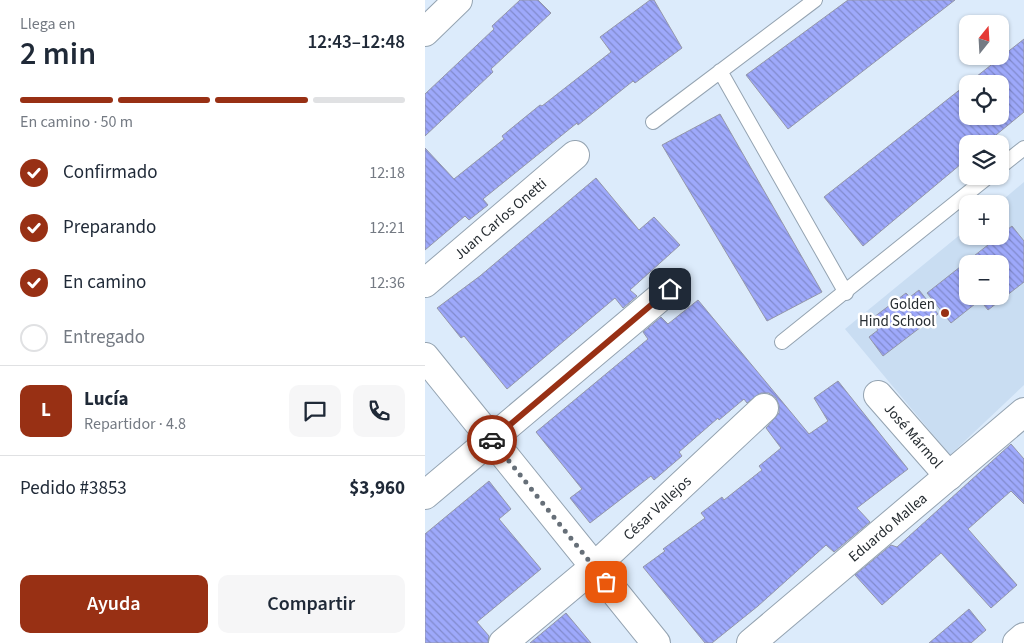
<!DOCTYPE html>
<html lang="es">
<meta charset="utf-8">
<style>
:root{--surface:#fff;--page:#f6f6f7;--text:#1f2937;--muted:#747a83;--line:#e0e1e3;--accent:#983014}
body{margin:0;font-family:"Source Sans 3",sans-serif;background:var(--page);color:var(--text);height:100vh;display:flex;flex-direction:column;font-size:19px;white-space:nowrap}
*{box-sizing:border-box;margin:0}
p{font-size:16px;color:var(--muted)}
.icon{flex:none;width:28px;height:28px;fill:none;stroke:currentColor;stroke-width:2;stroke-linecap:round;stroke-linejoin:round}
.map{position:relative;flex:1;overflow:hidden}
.panel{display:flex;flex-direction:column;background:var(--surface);width:425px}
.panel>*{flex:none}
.needle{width:32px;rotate:18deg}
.controls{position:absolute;left:534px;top:15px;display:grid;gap:10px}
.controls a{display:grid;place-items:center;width:50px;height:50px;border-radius:10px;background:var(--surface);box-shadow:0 1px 4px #0004;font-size:25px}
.pin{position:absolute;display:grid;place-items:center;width:42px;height:42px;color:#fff;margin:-21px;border-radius:10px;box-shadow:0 2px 8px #0006}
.courier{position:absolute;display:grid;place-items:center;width:50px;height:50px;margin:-25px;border:4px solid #983014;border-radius:50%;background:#fff;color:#222;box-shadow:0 1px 6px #0007}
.overview em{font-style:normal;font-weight:600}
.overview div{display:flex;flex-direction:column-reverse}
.overview{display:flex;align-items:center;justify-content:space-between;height:85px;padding:0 20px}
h1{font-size:32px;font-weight:600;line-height:38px}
.bar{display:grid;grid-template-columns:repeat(4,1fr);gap:8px 5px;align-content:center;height:60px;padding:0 20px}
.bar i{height:6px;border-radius:4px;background:var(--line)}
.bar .current{background:var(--accent)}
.bar p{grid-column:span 4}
.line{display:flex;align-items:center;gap:12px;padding:0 20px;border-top:1px solid var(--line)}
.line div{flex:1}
.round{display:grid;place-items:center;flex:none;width:52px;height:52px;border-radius:10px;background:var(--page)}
ol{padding:0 20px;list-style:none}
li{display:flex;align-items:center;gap:15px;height:55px}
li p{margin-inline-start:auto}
li .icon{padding:5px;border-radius:50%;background:var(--accent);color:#fff;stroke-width:4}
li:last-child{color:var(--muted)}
li i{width:28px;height:28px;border:2px solid var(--line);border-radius:50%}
.primary-button{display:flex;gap:10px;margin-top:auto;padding:10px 20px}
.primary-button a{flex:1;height:58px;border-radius:10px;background:var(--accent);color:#fff;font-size:20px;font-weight:600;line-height:58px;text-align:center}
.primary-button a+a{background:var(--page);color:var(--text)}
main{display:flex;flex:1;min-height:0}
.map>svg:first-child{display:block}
.built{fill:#c9ddf2;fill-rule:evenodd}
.building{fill:url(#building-back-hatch);stroke:#9497a9;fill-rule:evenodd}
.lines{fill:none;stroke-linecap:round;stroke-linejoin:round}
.service-casing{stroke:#94a3b1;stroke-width:16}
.minor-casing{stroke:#94a3b1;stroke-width:30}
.service{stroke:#fff;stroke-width:14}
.minor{stroke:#fff;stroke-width:28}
.done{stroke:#666f78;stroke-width:5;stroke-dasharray:0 9}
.route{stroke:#983014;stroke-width:6}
.poi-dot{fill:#983014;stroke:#fff;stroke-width:2}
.labels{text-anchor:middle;stroke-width:5;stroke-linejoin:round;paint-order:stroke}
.street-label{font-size:15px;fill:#262c31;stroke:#fff}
.poi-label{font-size:15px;fill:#262c31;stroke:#fff;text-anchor:end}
</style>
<main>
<section class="panel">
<div class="overview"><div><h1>2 min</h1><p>Llega en</p></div><em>12:43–12:48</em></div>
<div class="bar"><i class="current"></i><i class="current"></i><i class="current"></i><i></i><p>En camino · 50 m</p></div>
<ol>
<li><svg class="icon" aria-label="check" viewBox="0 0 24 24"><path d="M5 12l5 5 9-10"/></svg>Confirmado<p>12:18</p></li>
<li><svg class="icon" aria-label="check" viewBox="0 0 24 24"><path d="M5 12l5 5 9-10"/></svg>Preparando<p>12:21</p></li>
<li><svg class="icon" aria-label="check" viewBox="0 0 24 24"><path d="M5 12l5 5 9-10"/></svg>En camino<p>12:36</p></li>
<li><i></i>Entregado</li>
</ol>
<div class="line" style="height:90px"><b class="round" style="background:var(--accent);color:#fff">L</b><div><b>Lucía</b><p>Repartidor · 4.8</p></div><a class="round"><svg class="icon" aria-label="chat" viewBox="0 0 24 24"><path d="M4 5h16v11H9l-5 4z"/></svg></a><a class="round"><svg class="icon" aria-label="phone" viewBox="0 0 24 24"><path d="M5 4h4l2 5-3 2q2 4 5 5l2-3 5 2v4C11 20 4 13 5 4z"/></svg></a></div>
<div class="line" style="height:65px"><div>Pedido #3853</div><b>$3,960</b></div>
<div class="primary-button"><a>Ayuda</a><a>Compartir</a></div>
</section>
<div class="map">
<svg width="599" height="643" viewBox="0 0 599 643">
<defs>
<pattern id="building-back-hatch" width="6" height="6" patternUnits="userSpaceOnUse" patternTransform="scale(1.25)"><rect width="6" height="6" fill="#9ea9fb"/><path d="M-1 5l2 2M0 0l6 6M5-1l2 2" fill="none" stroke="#818acc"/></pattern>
</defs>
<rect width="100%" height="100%" fill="#dcebfb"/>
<!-- built -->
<path class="built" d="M 599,182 L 599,385 L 525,455 L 420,329 L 542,229 L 542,236 L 575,236 L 575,204 L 573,204 ZM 542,264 L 575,264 L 575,296 L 542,296 Z"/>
<!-- building -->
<path class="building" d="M 95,0 L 113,0 L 126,13 L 66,69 L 68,72 L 0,136 L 0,94 L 69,29 L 67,26 Z
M 225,0 L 229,0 L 257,48 L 210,83 L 208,81 L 153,125 L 152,123 L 58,199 L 63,205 L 44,220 L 40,216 L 0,250 L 0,148 L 29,179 L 79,139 L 77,136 L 115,105 L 117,106 L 186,52 L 175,37 Z
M 423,0 L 530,0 L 363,129 L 321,75 Z
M 599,39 L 599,112 L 560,144 L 542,144 L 542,159 L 438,246 L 399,197 ZM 542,84 L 575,84 L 575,116 L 542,116 Z
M 295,114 L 397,292 L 342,321 L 237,145 Z
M 171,178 L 214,230 L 229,217 L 255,245 L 205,290 L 212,296 L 198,308 L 190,298 L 82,389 L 39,336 L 36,338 L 12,308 L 55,276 Z
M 587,226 L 599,241 L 599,282 L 563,310 L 555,300 L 526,323 L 502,293 ZM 542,264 L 575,264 L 575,296 L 542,296 Z
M 494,290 L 513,314 L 458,356 L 444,337 L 453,330 L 445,320 L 481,293 L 485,297 Z
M 273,300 L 384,434 L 403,421 L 389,398 L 413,381 L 483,469 L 432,508 L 445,522 L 409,552 L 401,545 L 333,606 L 287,643 L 280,643 L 218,567 L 240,551 L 238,549 L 280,518 L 276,513 L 297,497 L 299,500 L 337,470 L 334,466 L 356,448 L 341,428 L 354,413 L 354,405 L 351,398 L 344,393 L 336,393 L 322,403 L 319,399 L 294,420 L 293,418 L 254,452 L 257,456 L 229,480 L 226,476 L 165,523 L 145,498 L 157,489 L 111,432 L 223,339 L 218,332 L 236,317 L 243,324 Z
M 586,444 L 599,459 L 599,504 L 586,491 L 543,529 L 592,585 L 566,608 L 516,553 L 457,605 L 430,575 L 466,545 L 472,547 Z
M 64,481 L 86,509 L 74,519 L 116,569 L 52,622 L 64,636 L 63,643 L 0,643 L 0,534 Z
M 544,609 L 561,630 L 546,643 L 504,643 Z
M 141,613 L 166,643 L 105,643 Z"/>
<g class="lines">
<defs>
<path id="service" d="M 295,71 L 421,293
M 228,122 L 390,0
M 575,167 L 599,148
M 357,342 L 564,176"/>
<g id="minor">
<path d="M 0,32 L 33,0"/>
<path id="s1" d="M 0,283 L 150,155"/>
<path d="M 0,357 L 231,643"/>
<path id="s2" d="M 453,395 L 524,476"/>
<path d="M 0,495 L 245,289"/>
<path id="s3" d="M 78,643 L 169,567 L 339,408"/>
<path id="s4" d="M 326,643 L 599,412"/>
<path d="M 592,643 L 599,637"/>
</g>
</defs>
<!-- service casing -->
<use href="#service" class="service-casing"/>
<!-- minor casing -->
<use href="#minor" class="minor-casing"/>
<!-- service -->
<use href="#service" class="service"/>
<!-- minor -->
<use href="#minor" class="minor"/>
</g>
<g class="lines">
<!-- done -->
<path class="done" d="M 67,440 L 181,582"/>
<!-- route -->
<path class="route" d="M 67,440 L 245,289"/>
</g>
<!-- markers -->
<circle class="poi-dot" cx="520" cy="313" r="5"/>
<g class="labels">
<!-- street labels -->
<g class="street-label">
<text dy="5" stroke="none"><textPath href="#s1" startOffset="99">Juan Carlos Onetti</textPath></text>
<text dy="5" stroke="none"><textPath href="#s2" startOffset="54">José Mármol</textPath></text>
<text dy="5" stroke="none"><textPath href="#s3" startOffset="205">César Vallejos</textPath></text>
<text dy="5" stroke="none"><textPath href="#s4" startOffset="179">Eduardo Mallea</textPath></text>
</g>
<!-- poi labels -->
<g class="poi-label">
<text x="510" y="309">Golden<tspan x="510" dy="17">Hind School</tspan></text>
</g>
</g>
</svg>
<div class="controls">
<a><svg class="needle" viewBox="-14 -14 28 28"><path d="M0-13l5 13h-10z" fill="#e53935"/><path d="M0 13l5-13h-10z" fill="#747a83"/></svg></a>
<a><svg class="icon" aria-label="locate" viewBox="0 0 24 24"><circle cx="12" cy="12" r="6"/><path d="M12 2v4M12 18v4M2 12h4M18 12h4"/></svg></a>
<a><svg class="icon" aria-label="layers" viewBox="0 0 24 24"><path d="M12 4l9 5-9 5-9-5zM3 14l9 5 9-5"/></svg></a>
<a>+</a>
<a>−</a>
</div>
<div class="pin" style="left:181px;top:582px;background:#ea580c"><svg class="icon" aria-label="bag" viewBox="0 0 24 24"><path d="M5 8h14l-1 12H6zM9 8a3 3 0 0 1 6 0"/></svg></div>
<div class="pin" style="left:245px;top:289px;background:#1f2937"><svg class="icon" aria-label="home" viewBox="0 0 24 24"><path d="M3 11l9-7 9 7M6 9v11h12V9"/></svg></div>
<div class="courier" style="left:67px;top:440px"><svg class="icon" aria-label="car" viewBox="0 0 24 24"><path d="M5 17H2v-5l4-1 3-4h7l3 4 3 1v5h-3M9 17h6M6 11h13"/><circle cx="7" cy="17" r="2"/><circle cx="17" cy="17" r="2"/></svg></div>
</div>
</main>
